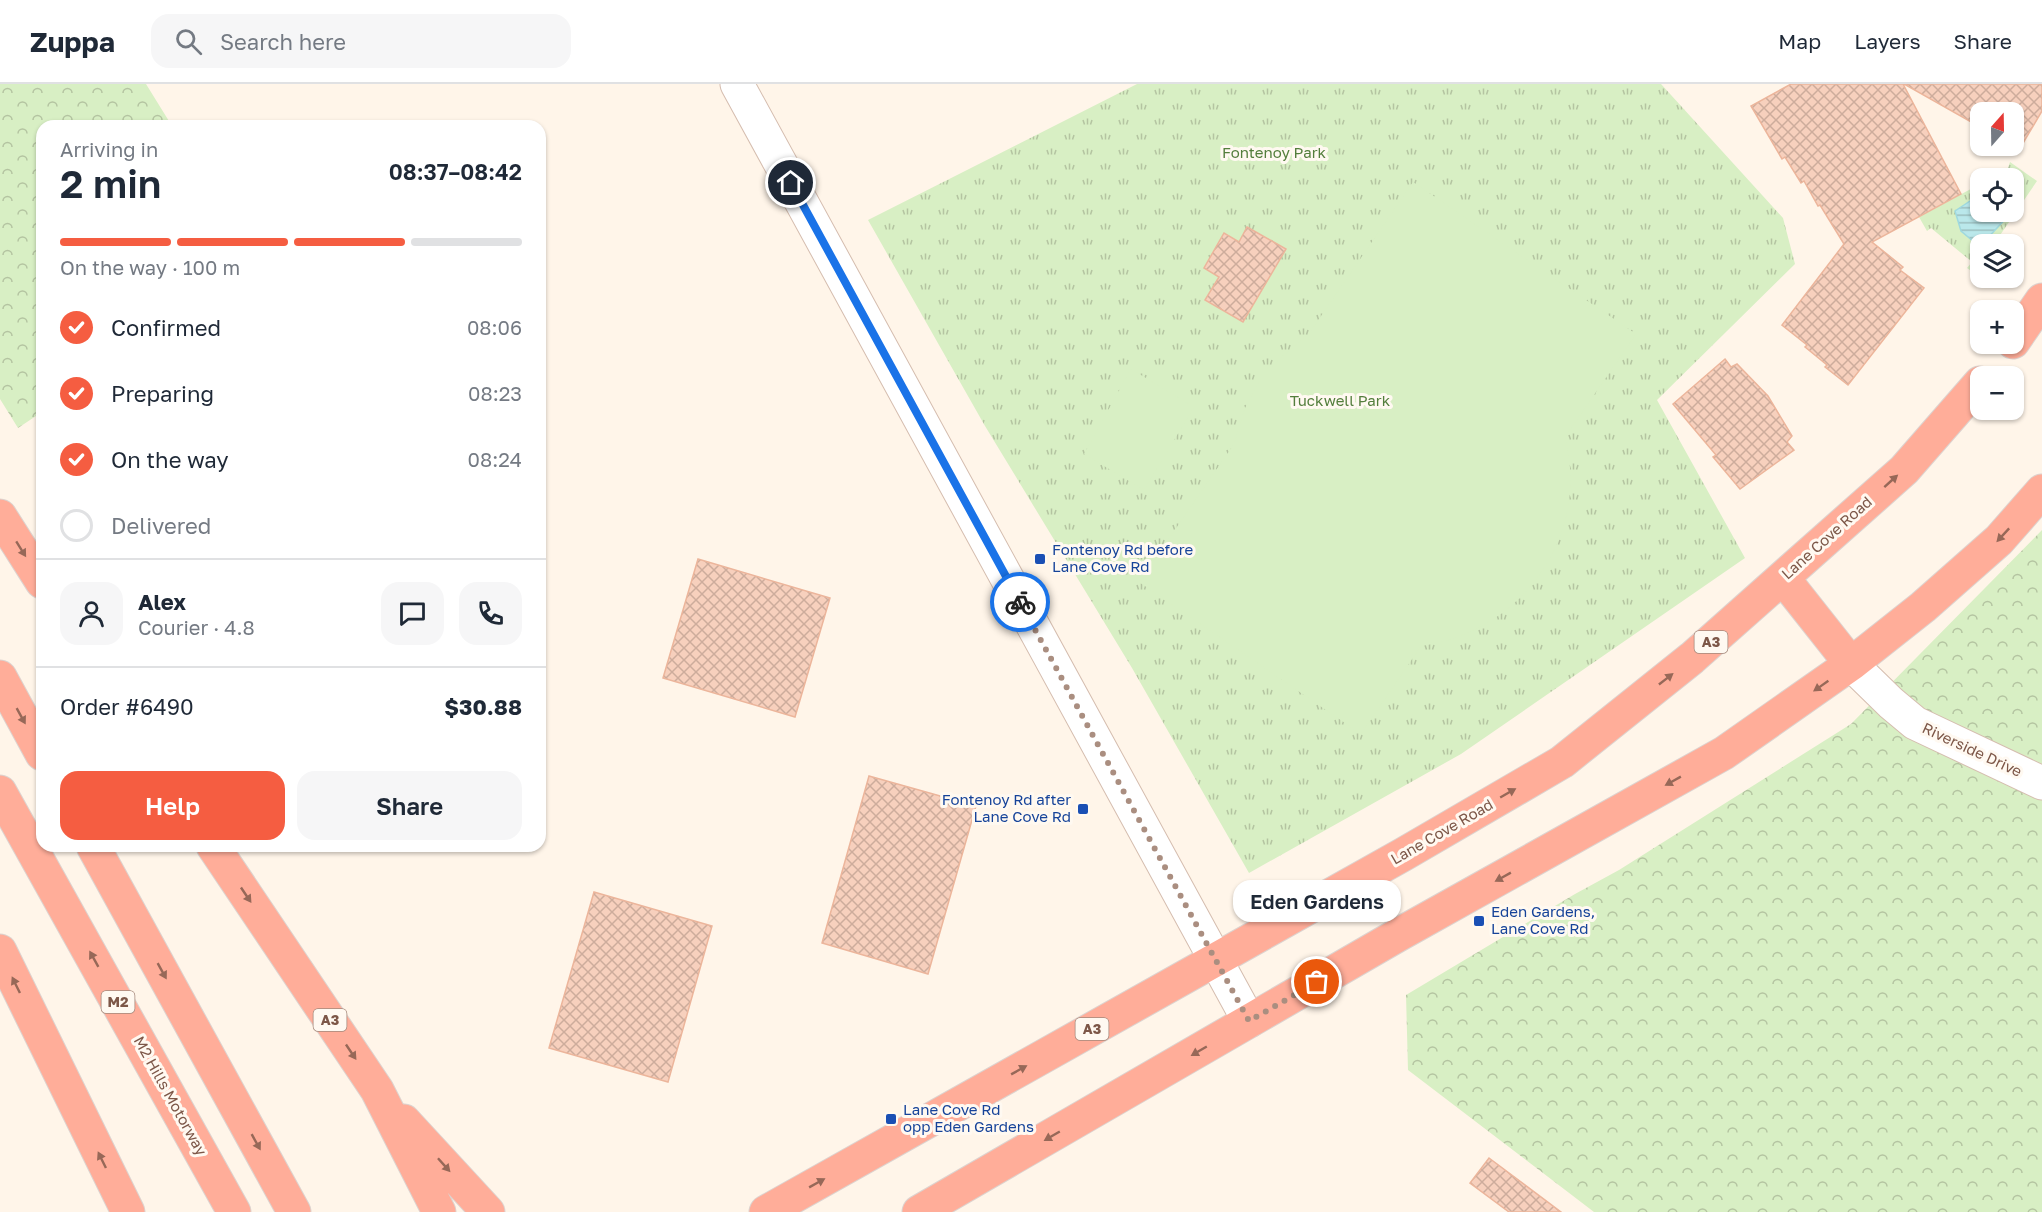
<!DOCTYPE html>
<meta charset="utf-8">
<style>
:root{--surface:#fff;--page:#f6f6f7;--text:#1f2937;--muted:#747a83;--line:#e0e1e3;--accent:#f55d41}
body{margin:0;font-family:"Golos Text",sans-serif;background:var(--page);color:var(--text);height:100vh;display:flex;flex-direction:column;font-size:22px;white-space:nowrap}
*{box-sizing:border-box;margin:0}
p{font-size:20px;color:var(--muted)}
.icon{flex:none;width:33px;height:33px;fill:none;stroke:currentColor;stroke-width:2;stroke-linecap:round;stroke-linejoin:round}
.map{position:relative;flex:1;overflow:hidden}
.details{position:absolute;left:36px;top:36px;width:510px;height:732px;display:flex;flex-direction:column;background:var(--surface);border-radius:18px;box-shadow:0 2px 4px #0004}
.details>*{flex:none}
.needle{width:39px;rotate:20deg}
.buttons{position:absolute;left:1970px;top:18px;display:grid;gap:12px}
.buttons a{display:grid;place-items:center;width:54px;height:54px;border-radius:12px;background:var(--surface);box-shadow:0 2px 4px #0004;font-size:30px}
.pin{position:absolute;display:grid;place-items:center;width:51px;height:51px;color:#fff;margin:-26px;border:3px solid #fff;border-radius:50%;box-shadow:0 2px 6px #0007}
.courier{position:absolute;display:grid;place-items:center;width:60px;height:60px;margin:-30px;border:4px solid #1a73e8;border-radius:50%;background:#fff;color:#222;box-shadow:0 2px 8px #0007}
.bubble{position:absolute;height:42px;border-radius:18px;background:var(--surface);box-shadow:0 2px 4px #0004;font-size:20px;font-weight:600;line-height:42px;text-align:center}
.summary em{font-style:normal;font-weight:600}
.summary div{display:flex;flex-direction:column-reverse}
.summary{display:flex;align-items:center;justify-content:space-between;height:102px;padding:0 24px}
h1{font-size:39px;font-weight:600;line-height:45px}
.bar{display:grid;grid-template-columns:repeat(4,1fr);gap:9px 6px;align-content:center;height:72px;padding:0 24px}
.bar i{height:8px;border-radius:4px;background:var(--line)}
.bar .current{background:var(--accent)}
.bar p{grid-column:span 4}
.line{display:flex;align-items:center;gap:15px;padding:0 24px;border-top:2px solid var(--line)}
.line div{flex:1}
.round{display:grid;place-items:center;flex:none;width:63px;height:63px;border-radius:18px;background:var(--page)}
ol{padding:0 24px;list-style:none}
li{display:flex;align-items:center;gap:18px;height:66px}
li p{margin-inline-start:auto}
li .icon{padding:6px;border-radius:50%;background:var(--accent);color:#fff;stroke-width:4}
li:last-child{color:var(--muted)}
li i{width:33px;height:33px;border:3px solid var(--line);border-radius:50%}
.primary-button{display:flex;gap:12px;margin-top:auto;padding:12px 24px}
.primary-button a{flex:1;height:69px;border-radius:18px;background:var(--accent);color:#fff;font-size:24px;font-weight:600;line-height:69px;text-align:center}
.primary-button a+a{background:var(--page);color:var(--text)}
header{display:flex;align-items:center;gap:36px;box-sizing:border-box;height:84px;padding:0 30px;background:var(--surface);border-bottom:2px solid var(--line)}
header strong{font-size:28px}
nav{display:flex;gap:33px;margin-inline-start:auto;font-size:21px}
.search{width:420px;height:54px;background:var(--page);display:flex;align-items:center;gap:15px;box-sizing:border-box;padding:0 21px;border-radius:18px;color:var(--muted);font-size:22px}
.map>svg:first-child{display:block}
.grass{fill:url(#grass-tufts)}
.forest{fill:url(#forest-crowns)}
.pitch{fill:#d8efc4}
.water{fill:url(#water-rules);stroke:#9fd9df;stroke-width:1.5}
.building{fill:url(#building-cross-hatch);stroke:#ecb59b;stroke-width:1.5}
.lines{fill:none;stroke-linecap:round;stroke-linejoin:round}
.minor-casing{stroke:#d5bdaf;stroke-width:35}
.highway-casing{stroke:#ddd3cf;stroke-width:35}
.minor{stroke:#fff;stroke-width:33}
.highway{stroke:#ffad99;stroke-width:33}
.oneway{fill:#976858}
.done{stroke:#aa8e80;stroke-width:6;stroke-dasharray:0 10.8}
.route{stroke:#1a73e8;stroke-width:8}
.transit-dot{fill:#1a4fb4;stroke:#fff9f1;stroke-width:2}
.labels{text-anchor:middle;stroke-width:6;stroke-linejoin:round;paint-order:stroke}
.shield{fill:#fff9f1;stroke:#a4887b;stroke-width:1.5}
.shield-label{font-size:14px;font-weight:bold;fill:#7d5748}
.park-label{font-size:15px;fill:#537e3c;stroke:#fff9f1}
.street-label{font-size:15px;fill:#7d5748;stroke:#fff9f1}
.transit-label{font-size:15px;fill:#164399;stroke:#fff9f1;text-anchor:start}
</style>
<header>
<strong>Zuppa</strong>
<div class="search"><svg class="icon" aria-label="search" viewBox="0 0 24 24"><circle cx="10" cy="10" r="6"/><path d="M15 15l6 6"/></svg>Search here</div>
<nav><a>Map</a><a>Layers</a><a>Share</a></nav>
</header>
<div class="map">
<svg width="2042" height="1128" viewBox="0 0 2042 1128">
<defs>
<pattern id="grass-tufts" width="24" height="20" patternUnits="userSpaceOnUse" patternTransform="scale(1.5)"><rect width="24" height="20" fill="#d8efc4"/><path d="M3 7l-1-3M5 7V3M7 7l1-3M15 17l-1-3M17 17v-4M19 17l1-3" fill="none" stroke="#b4c4a1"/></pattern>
<pattern id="forest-crowns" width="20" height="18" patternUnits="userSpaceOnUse" patternTransform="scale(1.5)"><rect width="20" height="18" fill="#d8efc4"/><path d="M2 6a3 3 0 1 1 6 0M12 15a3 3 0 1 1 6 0" fill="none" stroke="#b4c4a1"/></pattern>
<pattern id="water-rules" width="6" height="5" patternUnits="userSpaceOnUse" patternTransform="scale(1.5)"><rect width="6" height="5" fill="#bae8eb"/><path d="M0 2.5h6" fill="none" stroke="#9cbfc0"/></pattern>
<pattern id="building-cross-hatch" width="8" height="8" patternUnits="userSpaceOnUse" patternTransform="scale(1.5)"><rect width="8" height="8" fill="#f7d0bd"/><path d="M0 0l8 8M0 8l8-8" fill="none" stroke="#cdac9c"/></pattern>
</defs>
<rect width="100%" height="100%" fill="#fff5e9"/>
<!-- grass -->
<path class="grass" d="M 1137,0 L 1661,0 L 1783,134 L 1795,180 L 1657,316 L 1745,474 L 1461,670 L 1249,789 L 1132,584 L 985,342 L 868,136 Z
M 2010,78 L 2037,97 L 1994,160 L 1980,160 L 1980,181 L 1974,189 L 1967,184 L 1972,178 L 1931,144 L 1927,147 L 1919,133 L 1980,100 L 1980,128 L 2013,128 L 2013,94 L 1989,94 L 2008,84 Z"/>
<!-- forest -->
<path class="forest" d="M 0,0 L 146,0 L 172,42 L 42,42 L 42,328 L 18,344 L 0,315 Z
M 2042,446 L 2042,1128 L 1594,1128 L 1408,986 L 1406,911 L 1575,810 L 1619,786 L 1851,640 Z"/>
<!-- pitch -->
<path class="pitch" d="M 1413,98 L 1636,250 L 1565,353 C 1591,453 1521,548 1421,562 L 1361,650 L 1139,498 L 1234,360 L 1245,324 L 1259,298 L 1279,275 L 1308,251 Z
M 1131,285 L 1194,323 L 1144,406 L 1084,370 Z"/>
<!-- water -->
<path class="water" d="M 1976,113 L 1980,115 L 1980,128 L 2012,128 L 1982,160 L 1980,160 L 1980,163 L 1961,147 L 1955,127 Z"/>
<!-- building -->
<path class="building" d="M 1791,0 L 1903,0 L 1961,110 L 1872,158 L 1903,183 L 1900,186 L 1924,204 L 1848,301 L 1825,283 L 1827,281 L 1805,263 L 1807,261 L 1782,241 L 1844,160 L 1820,121 L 1818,122 L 1804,97 L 1801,99 L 1785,73 L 1782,75 L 1751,22 Z
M 1904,0 L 2042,0 L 2042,27 L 2019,66 L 2012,62 L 2013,28 L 1980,28 L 1980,43 Z
M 1247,143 L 1286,165 L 1243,238 L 1205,216 L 1219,193 L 1204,184 L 1224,149 L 1239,158 Z
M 1725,275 L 1731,283 L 1737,280 L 1768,312 L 1792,352 L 1787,358 L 1794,366 L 1740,405 L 1713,373 L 1716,371 L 1673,320 Z
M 698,475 L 830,514 L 795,633 L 663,594 Z
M 869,692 L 976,722 L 928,890 L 822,859 Z
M 594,808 L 712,842 L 668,998 L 549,964 Z
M 1489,1074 L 1561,1128 L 1509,1128 L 1470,1099 Z"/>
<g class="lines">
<defs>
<path id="minor" d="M 737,0 L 1249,937
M 1851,580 L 1891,619 L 1915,639 L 2042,699"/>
<path id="highway" d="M 2013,258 L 2042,216
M 0,432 L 42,498
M 1783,494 L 1851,580
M 0,593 L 42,670
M 0,708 L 234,1128
M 93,762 L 294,1128
M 213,762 L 377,1006 L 439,1128
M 0,867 L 128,1128
M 404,1037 L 488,1128
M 766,1128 L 1404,770 L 1562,678 L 1692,574 L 1904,386 L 1980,299
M 919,1128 L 1398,851 L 1724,669 L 1851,580 L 1923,523 L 1999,456 L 2042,407"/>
</defs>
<!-- minor casing -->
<use href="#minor" class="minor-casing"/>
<!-- highway casing -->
<use href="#highway" class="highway-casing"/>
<!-- minor -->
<use href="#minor" class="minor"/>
<!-- highway -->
<use href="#highway" class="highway"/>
</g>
<!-- one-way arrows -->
<defs><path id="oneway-solid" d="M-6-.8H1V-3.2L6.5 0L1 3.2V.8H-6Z" transform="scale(1.5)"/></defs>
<g class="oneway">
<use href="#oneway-solid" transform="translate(1891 397) rotate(-42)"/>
<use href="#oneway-solid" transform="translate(2003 451) rotate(133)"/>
<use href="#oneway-solid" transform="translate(21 465) rotate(58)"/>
<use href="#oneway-solid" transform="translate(1666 595) rotate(-38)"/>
<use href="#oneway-solid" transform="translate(1821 602) rotate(145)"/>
<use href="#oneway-solid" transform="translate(21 632) rotate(61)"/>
<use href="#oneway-solid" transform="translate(1673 697) rotate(151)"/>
<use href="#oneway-solid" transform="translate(1508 709) rotate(-30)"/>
<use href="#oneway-solid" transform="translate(1503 793) rotate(151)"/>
<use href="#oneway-solid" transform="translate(246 811) rotate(56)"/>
<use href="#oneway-solid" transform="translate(94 875) rotate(-119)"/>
<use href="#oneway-solid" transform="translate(162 887) rotate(61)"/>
<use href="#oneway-solid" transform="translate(16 901) rotate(-116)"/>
<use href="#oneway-solid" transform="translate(1199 967) rotate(150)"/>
<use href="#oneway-solid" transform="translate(351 968) rotate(56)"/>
<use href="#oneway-solid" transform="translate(1019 986) rotate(-29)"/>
<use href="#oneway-solid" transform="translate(1052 1052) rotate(150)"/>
<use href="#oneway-solid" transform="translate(256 1058) rotate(61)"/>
<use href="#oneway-solid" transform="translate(102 1076) rotate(-116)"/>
<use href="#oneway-solid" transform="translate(444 1081) rotate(48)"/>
<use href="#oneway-solid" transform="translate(817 1099) rotate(-29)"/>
</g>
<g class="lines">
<!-- done -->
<path class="done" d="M 1020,518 L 1249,937 L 1317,898"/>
<!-- route -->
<path class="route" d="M 791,99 L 1020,518"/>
</g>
<!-- markers -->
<g class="transit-dot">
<rect x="1034" y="469" width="12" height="12" rx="3"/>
<rect x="1077" y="719" width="12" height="12" rx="3"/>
<rect x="1473" y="831" width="12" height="12" rx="3"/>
<rect x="885" y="1029" width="12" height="12" rx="3"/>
</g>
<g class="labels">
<!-- shield labels -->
<g class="shield">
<rect x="1694.5" y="547" width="33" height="22" rx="4.5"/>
<rect x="101.5" y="907" width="33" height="22" rx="4.5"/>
<rect x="313.5" y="925" width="33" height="22" rx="4.5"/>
<rect x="1075.5" y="934" width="33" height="22" rx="4.5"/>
</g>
<g class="shield-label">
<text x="1711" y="563">A3</text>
<text x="118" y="923">M2</text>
<text x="330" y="941">A3</text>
<text x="1092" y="950">A3</text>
</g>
<!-- park labels -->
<g class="park-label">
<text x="1274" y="74">Fontenoy Park</text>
<text x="1340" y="322">Tuckwell Park</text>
</g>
<!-- street labels -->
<g class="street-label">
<text transform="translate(1827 454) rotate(-42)" y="5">Lane Cove Road</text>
<text transform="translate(1972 666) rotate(25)" y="5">Riverside Drive</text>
<text transform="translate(1442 748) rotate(-30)" y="5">Lane Cove Road</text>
<text transform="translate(170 1012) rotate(61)" y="5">M2 Hills Motorway</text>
</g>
<!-- transit labels -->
<g class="transit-label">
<text x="1052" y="471">Fontenoy Rd before<tspan x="1052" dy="17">Lane Cove Rd</tspan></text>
<text x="1071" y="721" text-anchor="end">Fontenoy Rd after<tspan x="1071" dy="17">Lane Cove Rd</tspan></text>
<text x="1491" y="833">Eden Gardens,<tspan x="1491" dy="17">Lane Cove Rd</tspan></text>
<text x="903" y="1031">Lane Cove Rd<tspan x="903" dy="17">opp Eden Gardens</tspan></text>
</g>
</g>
</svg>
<div class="buttons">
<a><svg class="needle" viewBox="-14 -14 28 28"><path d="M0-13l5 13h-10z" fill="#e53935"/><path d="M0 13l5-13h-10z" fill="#747a83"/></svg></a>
<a><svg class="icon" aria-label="locate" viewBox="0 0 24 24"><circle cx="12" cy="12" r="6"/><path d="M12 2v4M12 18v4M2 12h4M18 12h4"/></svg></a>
<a><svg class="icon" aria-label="layers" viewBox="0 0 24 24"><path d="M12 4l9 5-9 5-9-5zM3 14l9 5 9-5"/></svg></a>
<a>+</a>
<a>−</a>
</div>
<div class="pin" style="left:1317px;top:898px;background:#ea580c"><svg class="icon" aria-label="bag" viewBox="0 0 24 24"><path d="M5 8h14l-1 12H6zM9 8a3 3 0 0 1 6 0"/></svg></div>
<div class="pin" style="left:791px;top:99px;background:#1f2937"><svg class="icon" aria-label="home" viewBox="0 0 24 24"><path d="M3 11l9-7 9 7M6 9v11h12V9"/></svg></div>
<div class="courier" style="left:1020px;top:518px"><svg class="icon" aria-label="bike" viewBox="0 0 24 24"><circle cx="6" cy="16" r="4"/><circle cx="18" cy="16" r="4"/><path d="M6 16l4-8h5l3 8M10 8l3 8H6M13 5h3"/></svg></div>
<div class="bubble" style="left:1233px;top:796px;width:168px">Eden Gardens</div>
<section class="details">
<div class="summary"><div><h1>2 min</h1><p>Arriving in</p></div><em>08:37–08:42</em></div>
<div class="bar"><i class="current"></i><i class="current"></i><i class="current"></i><i></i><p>On the way · 100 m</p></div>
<ol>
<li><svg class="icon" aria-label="check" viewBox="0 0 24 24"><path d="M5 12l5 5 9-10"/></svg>Confirmed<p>08:06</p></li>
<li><svg class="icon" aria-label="check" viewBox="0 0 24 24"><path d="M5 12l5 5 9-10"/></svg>Preparing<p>08:23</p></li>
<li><svg class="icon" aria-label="check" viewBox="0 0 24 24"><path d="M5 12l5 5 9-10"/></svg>On the way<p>08:24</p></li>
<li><i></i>Delivered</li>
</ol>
<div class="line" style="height:108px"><a class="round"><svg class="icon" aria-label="person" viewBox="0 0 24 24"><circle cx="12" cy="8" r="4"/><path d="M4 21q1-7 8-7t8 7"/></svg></a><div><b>Alex</b><p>Courier · 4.8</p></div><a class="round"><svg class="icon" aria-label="chat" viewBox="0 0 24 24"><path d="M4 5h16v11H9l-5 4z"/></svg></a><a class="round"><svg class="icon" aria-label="phone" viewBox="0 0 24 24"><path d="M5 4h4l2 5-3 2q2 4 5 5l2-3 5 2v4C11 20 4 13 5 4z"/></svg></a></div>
<div class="line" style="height:78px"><div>Order #6490</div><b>$30.88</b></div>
<div class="primary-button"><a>Help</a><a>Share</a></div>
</section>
</div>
